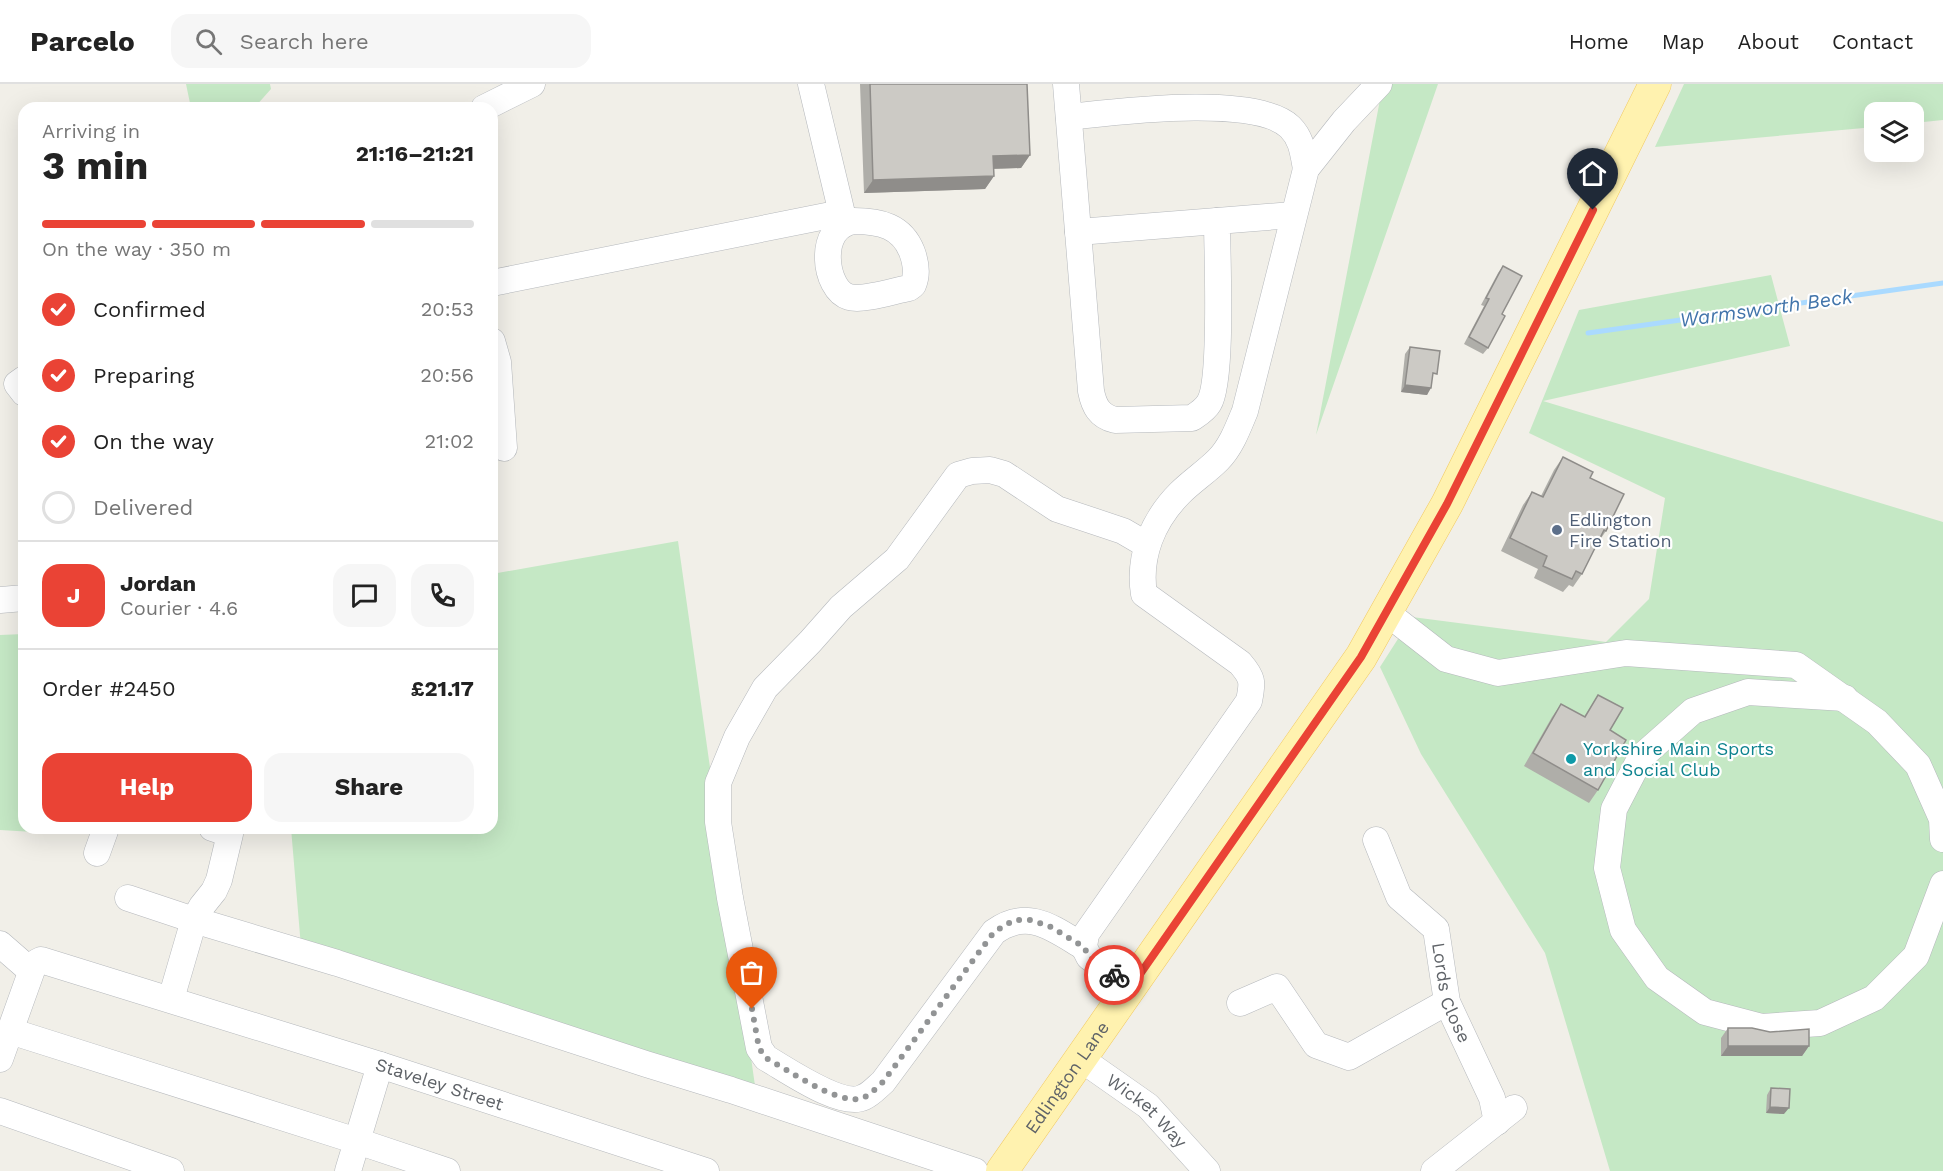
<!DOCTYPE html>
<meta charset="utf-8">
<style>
:root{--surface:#fff;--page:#f6f6f6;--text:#222;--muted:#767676;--line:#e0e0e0;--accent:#ea4335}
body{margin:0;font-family:"Work Sans",sans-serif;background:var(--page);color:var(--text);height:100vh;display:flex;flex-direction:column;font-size:22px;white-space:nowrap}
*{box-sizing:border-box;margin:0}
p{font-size:20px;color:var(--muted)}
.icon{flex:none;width:33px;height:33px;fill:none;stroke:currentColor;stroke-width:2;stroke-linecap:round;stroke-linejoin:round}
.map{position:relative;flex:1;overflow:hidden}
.drawer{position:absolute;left:18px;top:18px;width:480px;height:732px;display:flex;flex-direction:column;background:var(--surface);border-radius:18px;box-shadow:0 6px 24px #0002}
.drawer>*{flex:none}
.fabs{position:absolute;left:1864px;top:18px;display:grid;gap:12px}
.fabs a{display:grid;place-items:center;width:60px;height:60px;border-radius:12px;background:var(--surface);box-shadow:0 6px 24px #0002;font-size:30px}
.pin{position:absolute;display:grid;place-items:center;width:51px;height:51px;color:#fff;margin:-62px -26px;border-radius:50% 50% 50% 0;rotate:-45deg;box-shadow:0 0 6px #0007}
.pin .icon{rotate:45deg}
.courier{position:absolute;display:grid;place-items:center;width:60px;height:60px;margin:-30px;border:4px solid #ea4335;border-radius:50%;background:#fff;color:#222;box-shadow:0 2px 8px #0007}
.headline em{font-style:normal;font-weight:700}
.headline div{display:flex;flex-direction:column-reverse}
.headline{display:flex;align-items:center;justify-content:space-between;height:102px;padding:0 24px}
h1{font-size:39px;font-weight:700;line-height:45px}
.bar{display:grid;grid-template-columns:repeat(4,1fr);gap:9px 6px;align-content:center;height:72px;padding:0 24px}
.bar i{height:8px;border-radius:4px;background:var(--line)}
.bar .selected{background:var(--accent)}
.bar p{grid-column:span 4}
.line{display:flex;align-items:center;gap:15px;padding:0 24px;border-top:2px solid var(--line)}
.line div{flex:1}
.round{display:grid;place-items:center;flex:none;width:63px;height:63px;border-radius:18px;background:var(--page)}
ol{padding:0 24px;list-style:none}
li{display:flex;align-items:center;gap:18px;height:66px}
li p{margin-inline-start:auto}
li .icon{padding:6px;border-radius:50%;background:var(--accent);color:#fff;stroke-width:4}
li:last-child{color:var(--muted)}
li i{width:33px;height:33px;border:3px solid var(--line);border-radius:50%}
.cta{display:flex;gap:12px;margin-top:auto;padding:12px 24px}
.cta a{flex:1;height:69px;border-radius:18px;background:var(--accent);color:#fff;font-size:24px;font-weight:700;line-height:69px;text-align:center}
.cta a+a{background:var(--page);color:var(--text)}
header{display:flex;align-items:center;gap:36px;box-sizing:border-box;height:84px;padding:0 30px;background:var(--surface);border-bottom:2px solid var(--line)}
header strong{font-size:28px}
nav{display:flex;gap:33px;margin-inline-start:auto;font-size:21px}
.search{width:420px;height:54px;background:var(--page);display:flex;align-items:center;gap:15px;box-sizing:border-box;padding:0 21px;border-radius:18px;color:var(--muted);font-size:22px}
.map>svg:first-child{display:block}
.green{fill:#c5e8c5}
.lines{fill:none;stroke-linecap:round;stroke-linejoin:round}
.stream{stroke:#aadaff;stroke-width:5}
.minor-casing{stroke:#b5b8bc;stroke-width:27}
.major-casing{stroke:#f2c960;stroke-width:33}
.minor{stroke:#fff;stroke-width:26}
.major{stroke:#fff2af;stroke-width:32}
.wall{fill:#afaea9}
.shaded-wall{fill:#8f8d8a}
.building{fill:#cccac5;stroke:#8f8d8a;stroke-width:1.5}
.done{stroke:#929495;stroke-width:6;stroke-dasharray:0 10.8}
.route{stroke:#ea4335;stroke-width:8}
.service-dot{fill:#5c6f8a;stroke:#fff;stroke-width:2}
.culture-dot{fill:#0f9aa8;stroke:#fff;stroke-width:2}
.labels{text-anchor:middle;stroke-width:4.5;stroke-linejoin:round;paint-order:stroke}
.service-label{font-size:18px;fill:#4e5e75;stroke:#fff;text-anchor:start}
.culture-label{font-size:18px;fill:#0d838f;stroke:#fff;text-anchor:start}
.street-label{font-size:18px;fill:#5f6368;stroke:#fff}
.water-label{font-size:20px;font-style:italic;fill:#4174aa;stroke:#fff}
</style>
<header>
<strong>Parcelo</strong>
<div class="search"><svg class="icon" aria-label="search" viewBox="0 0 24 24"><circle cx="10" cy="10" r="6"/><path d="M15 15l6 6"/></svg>Search here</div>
<nav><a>Home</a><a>Map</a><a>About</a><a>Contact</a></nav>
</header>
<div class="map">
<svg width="1943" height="1087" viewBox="0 0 1943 1087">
<rect width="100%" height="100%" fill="#f1efe8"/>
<!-- green -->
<path class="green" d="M 186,0 L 270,0 L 271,5 L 255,23 L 191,24 Z
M 1383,0 L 1438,0 L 1316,351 Z
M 1684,0 L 1943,0 L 1943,36 L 1914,39 L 1914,28 L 1875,28 L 1875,43 L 1655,63 Z
M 1771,191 L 1790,262 L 1543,317 L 1943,438 L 1943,1087 L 1610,1087 L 1545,869 L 1421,670 L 1380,583 L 1412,533 L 1606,558 L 1649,515 L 1665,414 L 1529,349 L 1579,226 Z
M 678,457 L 757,1016 L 301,863 L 291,744 L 492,744 L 492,490 Z
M 24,550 L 24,744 L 35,744 L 34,748 L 0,746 L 0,551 Z"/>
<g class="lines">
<!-- stream -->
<path class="stream" d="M 1588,249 L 1943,199"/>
<defs>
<g id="minor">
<path d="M 811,0 L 844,138"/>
<path d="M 1066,0 L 1091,307 C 1094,322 1099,332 1115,336 L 1192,334 C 1198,330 1205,326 1209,319 C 1223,296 1217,171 1217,137 L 1293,131"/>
<path d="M 484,24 L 532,0"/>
<path d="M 1069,33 C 1117,28 1255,10 1290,43 C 1302,55 1303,69 1306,85"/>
<path d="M 854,137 C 880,137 902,142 912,168 C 916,179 918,190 913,201 L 909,204 C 893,207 863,217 849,213 C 824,206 816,142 854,137 Z"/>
<path d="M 1078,148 L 1217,137"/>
<path d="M 492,199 L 841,129"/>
<path d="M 492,257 L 498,278 L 504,364"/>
<path d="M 24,295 L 17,300 L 24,309"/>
<path d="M 0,516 L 24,514"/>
<path d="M 1387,529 L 1446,575 L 1498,589 L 1626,569 L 1796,581 L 1877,638 L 1918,681 L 1942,735 L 1943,755"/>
<path d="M 1845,614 L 1748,608 L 1693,627 L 1641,673 L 1614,725 L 1607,784 L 1623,846 L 1657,894 L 1705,928 L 1762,943 L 1820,939 L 1874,914 L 1916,872 L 1943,800"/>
<path id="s1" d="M 1376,756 L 1399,813 L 1436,845 L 1447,918 L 1492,1014 L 1497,1038"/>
<path d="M 97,769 L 106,744"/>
<path d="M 128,814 L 194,836 L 337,879 L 646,980 L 731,1006 L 975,1087"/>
<path d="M 0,860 L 31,887"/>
<path d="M 1084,863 C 1054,845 1028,823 994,848 L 883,998 C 877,1003 871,1010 864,1013 C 842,1025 786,985 766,974 L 759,964 L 730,814 L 718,738 L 718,699 L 737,653 L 765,604 L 810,558 L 841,523 L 897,475 L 958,391 L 972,387 L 990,386 L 1004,390 L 1057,425 L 1123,447 L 1147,461"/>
<path d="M 1131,903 L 1089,873 L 1084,863 L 1086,850 L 1249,617 C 1253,598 1253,594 1240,579 L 1144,510 C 1138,472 1153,436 1180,409 C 1192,397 1206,388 1218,376 C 1231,363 1238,344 1245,327 L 1306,85 L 1344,37 L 1379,0"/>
<path d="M 171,915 L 194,836 L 202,822 L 214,807 L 219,796 L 230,750 L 212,744"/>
<path d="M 1240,919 L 1277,903 L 1316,961 L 1349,973 L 1447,918"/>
<path d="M 10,947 L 357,1057 L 447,1087"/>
<path id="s2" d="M 0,975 L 33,883 L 37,878 L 41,876 L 380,981 L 706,1087"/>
<path id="s3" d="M 1081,975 L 1148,1022 L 1207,1087"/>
<path d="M 0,1027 L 171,1087"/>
<path d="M 348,1087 L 380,981"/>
<path d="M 1434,1087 L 1514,1024"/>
</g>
<g id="major">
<path id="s4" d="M 1002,1087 L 1361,573 L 1447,420 L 1655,0"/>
</g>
</defs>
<!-- minor casing -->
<use href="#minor" class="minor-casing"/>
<!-- major casing -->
<use href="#major" class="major-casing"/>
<!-- minor -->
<use href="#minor" class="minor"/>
<!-- major -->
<use href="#major" class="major"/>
</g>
<!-- wall -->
<path class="wall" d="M 860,0 L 1027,0 L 1030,71 L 1021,84 L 994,85 L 994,92 L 985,105 L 864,109 Z
M 1503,182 L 1502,230 L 1488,264 L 1483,270 L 1464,260 L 1484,222 L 1481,221 L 1498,189 Z
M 1410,263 L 1432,296 L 1427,311 L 1401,308 L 1405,270 Z
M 1563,373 L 1590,394 L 1606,447 L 1597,460 L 1582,490 L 1573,503 L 1569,501 L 1563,508 L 1534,494 L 1538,485 L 1501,467 L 1523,421 L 1532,408 L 1541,412 L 1554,386 Z
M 1598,611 L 1610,646 L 1598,706 L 1589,719 L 1524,682 L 1552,633 L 1561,620 L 1584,633 Z
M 1728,944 L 1809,962 L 1802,972 L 1721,972 L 1721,954 Z
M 1771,1004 L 1784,1030 L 1766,1029 L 1767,1011 Z"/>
<!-- shaded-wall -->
<path class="shaded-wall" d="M 1030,71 L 1021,84 L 984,85 L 993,72 Z
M 994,92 L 985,105 L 864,109 L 873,96 Z
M 1405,301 L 1431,304 L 1427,311 L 1401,308 Z
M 1728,962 L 1809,962 L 1802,972 L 1721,972 Z
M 1770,1023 L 1789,1024 L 1784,1030 L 1766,1029 Z"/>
<!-- building -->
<path class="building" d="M 870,0 L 1027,0 L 1030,71 L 993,72 L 994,92 L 873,96 Z
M 1503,182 L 1522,192 L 1502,230 L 1505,232 L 1488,264 L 1469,253 L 1489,215 L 1486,214 Z
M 1410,263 L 1440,267 L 1437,290 L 1433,289 L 1431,304 L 1405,301 Z
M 1563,373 L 1593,388 L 1590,394 L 1624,410 L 1606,447 L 1604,446 L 1582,490 L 1576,487 L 1572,495 L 1543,482 L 1547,472 L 1510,454 L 1532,408 L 1543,413 Z
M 1598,611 L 1623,624 L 1610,646 L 1626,656 L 1598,706 L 1533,669 L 1561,620 L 1585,633 Z
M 1728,944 L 1752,944 L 1770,948 L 1809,945 L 1809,962 L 1728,962 Z
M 1771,1004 L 1790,1005 L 1789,1024 L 1770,1023 Z"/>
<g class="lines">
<!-- done -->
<path class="done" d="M 752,925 L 759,964 L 766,974 C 788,986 835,1019 860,1015 C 868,1013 876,1004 883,998 L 994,848 L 1014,836 L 1030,836 L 1049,842 L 1084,863 L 1089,873 L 1114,891"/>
<!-- route -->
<path class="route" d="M 1114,891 L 1131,903 L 1361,573 L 1447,420 L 1593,126"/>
</g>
<!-- markers -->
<circle class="service-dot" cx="1557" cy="446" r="6"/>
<circle class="culture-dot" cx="1571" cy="675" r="6"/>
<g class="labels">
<!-- service labels -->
<g class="service-label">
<text x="1569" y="442">Edlington<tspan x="1569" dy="21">Fire Station</tspan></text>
</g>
<!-- culture labels -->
<g class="culture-label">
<text x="1583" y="671">Yorkshire Main Sports<tspan x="1583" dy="21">and Social Club</tspan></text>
</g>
<!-- street labels -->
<g class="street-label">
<text dy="6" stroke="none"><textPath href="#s1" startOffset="176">Lords Close</textPath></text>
<text dy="6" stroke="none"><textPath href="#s4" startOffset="114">Edlington Lane</textPath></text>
<text dy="6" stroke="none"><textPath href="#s2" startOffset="526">Staveley Street</textPath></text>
<text dy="6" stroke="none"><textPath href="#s3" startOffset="84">Wicket Way</textPath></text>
</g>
<!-- water labels -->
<g class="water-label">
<text transform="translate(1766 224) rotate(-8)" y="7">Warmsworth Beck</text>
</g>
</g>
</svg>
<div class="fabs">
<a><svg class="icon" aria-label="layers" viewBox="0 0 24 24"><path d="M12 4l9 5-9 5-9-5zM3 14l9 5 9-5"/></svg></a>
</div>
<div class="pin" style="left:752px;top:925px;background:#ea580c"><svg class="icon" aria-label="bag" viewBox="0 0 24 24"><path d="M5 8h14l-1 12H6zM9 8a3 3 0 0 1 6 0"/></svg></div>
<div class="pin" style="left:1593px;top:126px;background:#1f2937"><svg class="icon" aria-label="home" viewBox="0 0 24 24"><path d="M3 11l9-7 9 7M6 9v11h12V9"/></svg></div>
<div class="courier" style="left:1114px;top:891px"><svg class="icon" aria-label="bike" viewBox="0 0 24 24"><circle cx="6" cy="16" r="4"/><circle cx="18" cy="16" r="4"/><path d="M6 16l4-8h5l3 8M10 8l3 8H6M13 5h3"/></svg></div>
<section class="drawer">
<div class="headline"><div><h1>3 min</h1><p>Arriving in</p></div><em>21:16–21:21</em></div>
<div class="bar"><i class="selected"></i><i class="selected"></i><i class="selected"></i><i></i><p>On the way · 350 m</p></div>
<ol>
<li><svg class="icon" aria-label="check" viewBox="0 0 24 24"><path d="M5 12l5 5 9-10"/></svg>Confirmed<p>20:53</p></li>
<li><svg class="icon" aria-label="check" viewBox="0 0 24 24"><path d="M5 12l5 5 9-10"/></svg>Preparing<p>20:56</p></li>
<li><svg class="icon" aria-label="check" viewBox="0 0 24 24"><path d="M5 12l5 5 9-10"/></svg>On the way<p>21:02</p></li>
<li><i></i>Delivered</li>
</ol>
<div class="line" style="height:108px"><b class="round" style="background:var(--accent);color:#fff">J</b><div><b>Jordan</b><p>Courier · 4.6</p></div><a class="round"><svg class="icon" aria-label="chat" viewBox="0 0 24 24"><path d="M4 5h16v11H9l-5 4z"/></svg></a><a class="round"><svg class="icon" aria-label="phone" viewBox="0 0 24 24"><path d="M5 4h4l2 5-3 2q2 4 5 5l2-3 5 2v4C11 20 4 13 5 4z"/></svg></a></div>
<div class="line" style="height:78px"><div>Order #2450</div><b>£21.17</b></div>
<div class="cta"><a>Help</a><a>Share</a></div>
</section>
</div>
